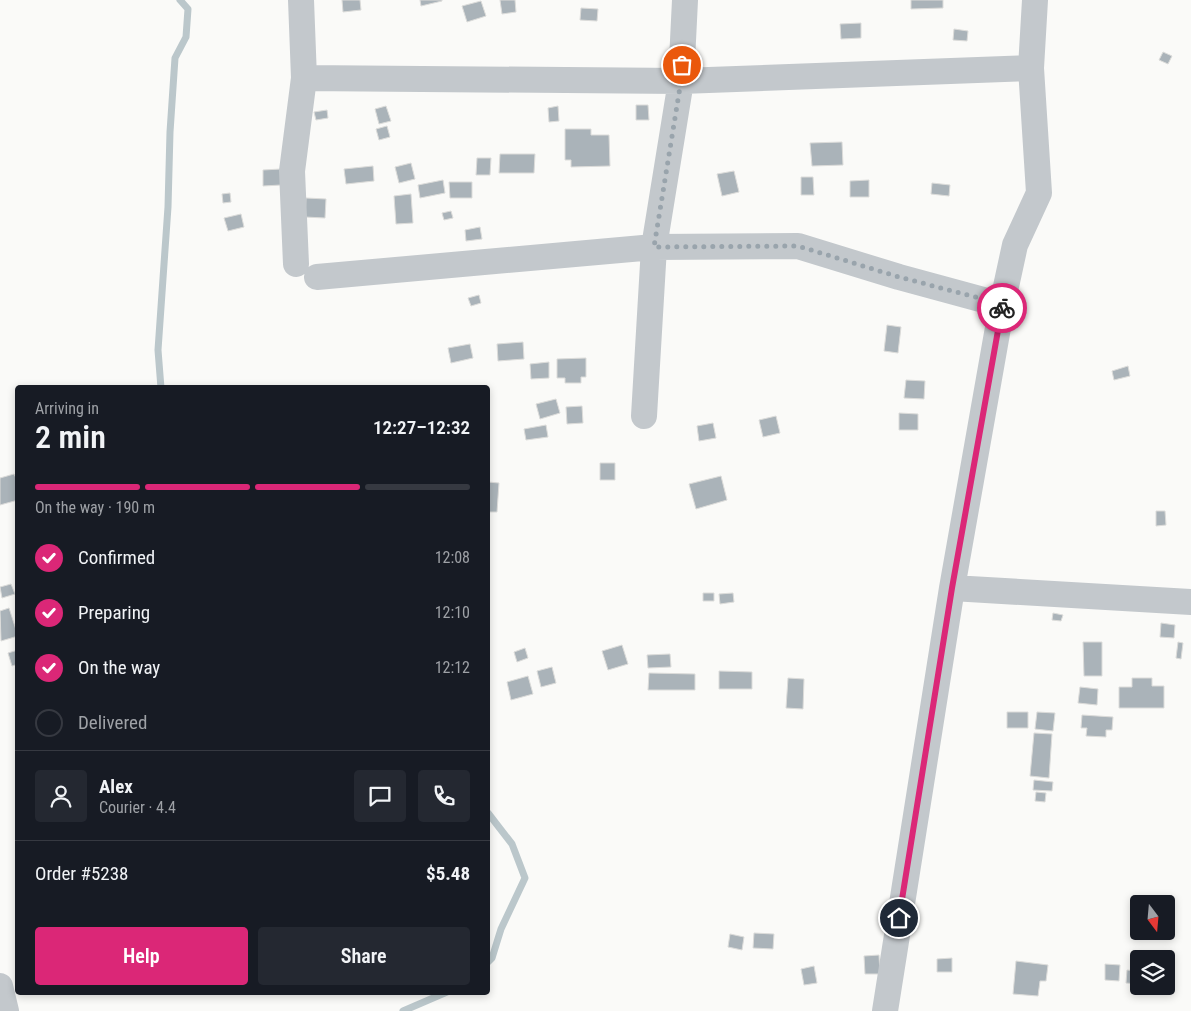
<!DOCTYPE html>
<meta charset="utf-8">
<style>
:root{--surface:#171b24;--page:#242831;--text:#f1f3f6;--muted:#9ea1a6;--line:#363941;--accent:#db2777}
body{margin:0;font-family:"Roboto Condensed",sans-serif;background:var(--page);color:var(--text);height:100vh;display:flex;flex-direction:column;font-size:19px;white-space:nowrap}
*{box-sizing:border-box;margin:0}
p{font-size:16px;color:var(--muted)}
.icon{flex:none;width:28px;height:28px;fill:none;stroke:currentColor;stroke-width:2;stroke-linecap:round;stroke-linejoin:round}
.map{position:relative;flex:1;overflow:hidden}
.side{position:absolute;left:15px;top:385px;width:475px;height:610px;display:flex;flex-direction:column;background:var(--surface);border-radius:5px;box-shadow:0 2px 8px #0003}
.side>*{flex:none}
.needle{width:32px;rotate:164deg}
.controls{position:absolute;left:1130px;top:895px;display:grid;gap:10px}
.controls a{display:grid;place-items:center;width:45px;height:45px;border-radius:5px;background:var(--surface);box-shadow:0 2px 8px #0003;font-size:25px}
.pin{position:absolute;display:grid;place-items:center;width:42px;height:42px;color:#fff;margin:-21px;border:2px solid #fff;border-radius:50%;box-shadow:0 1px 5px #0007}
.courier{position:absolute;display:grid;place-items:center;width:50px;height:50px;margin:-25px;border:4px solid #db2777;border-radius:50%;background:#fff;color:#222;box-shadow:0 1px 6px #0007}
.head em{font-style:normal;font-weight:600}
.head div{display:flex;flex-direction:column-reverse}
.head{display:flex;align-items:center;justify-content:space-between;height:85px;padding:0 20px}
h1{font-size:32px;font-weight:600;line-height:38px}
.bar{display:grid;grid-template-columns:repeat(4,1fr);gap:8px 5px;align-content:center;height:60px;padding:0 20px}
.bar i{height:6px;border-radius:4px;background:var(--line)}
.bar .active{background:var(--accent)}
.bar p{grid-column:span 4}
.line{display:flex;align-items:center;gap:12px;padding:0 20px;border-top:1px solid var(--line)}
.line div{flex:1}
.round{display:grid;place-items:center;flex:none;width:52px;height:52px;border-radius:5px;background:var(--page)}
ol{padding:0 20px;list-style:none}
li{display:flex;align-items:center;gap:15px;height:55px}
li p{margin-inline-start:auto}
li .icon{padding:5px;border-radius:50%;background:var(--accent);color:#fff;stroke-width:4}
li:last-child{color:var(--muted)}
li i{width:28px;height:28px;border:2px solid var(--line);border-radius:50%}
.action{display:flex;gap:10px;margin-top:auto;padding:10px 20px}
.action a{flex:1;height:58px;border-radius:5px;background:var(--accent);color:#fff;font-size:20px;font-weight:600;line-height:58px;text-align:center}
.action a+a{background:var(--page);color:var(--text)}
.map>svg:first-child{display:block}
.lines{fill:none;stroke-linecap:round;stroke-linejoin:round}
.stream{stroke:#bbc7cb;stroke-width:7}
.building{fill:#aab3b9;stroke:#dcdcda}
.street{stroke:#c3c8cc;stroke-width:26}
.done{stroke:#99a4ac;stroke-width:5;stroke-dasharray:0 9}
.route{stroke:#db2777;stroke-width:6}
</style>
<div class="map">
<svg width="1191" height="1011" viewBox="0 0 1191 1011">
<rect width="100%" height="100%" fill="#fafaf8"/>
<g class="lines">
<!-- stream -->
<path class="stream" d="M 161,388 L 158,350 L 168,207 L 170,132 L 175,58 L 186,37 L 188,9 L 180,0
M 488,813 L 512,844 L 525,878 L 501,929 L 492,958 L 488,962
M 403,1011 L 447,992"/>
</g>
<!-- building -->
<path class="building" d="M 342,0 L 360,0 L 361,10 L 343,12 Z
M 420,0 L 442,0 L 442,1 L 421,6 Z
M 500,0 L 515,0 L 516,12 L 502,14 Z
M 911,0 L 943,0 L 943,8 L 911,9 Z
M 481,1 L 486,16 L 467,22 L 462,6 Z
M 581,8 L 598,9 L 597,21 L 580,20 Z
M 861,23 L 861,38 L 841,39 L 840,24 Z
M 954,29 L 968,31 L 967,41 L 953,40 Z
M 1163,52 L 1172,56 L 1168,64 L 1159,60 Z
M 636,105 L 648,105 L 649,120 L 636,120 Z
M 386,106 L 391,121 L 379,124 L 375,109 Z
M 558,106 L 559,121 L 549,122 L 548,108 Z
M 327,110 L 328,118 L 316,120 L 314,112 Z
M 387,126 L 390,137 L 379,140 L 376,129 Z
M 565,129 L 591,129 L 591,135 L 609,135 L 610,166 L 571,167 L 571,160 L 565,160 Z
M 842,142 L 843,165 L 812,166 L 810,143 Z
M 500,154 L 535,154 L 534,173 L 499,173 Z
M 477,158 L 491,158 L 490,175 L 476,175 Z
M 411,163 L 415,179 L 399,183 L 395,167 Z
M 373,166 L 374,181 L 346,184 L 344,169 Z
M 281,169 L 281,185 L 263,186 L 263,170 Z
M 734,171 L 739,192 L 722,196 L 717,174 Z
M 801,177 L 813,177 L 814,195 L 801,195 Z
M 443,180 L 445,193 L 420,198 L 418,185 Z
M 869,180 L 869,197 L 850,197 L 850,181 Z
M 449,182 L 472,182 L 472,198 L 450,198 Z
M 932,183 L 950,185 L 949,196 L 931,194 Z
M 230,193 L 231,202 L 223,203 L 222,194 Z
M 411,194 L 413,223 L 396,224 L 394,196 Z
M 306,198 L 326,199 L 325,218 L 305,217 Z
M 451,211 L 453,218 L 444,220 L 442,213 Z
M 241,214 L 244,227 L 228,231 L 224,218 Z
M 480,227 L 482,239 L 466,241 L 465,230 Z
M 479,295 L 481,303 L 471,306 L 468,298 Z
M 887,325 L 901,327 L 898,353 L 884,351 Z
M 523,342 L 524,359 L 498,361 L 497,344 Z
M 470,344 L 473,358 L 451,363 L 448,348 Z
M 586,358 L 586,377 L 581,377 L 581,383 L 565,383 L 565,378 L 557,378 L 557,359 Z
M 549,362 L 549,378 L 531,379 L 530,364 Z
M 1128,366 L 1130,376 L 1114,380 L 1112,371 Z
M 906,380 L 925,381 L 924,399 L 904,398 Z
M 556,399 L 560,413 L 540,419 L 536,404 Z
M 582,406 L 583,423 L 567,424 L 566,407 Z
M 899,413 L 918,414 L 918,430 L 899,430 Z
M 776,416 L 780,433 L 763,437 L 759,420 Z
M 713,423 L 716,438 L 699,441 L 697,426 Z
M 546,425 L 548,437 L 526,440 L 524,429 Z
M 600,463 L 615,463 L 615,480 L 600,480 Z
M 14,474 L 18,482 L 18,500 L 0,505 L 0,478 Z
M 721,476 L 727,500 L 696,509 L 689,484 Z
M 488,482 L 499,483 L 497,512 L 488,512 Z
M 1156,511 L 1165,511 L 1166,525 L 1156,526 Z
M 11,584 L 15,594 L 2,598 L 0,587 Z
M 703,593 L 714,593 L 714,601 L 703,601 Z
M 733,593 L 734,602 L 720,604 L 719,594 Z
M 9,608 L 18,636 L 1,641 L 0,611 Z
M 1053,613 L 1063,615 L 1061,621 L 1052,620 Z
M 1161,623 L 1175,625 L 1174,638 L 1160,637 Z
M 1083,642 L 1102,642 L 1102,676 L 1084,676 Z
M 1178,642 L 1183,643 L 1181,659 L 1176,658 Z
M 622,645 L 628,664 L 608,670 L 602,651 Z
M 525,648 L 528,658 L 517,662 L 514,652 Z
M 18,650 L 18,664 L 12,666 L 8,653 Z
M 670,654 L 671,667 L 648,668 L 647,655 Z
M 552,667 L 556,683 L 541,687 L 537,671 Z
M 719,671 L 752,672 L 752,689 L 719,689 Z
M 649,673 L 695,674 L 695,690 L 648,690 Z
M 528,676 L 533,694 L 511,700 L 507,682 Z
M 788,678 L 804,679 L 803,709 L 786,708 Z
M 1132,678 L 1152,678 L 1152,686 L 1164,686 L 1164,708 L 1119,708 L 1119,687 L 1132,687 Z
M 1080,687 L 1098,689 L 1097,705 L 1078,703 Z
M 1007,712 L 1028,712 L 1028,728 L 1007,728 Z
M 1037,712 L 1055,713 L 1053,731 L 1035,729 Z
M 1082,715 L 1113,717 L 1112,730 L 1106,730 L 1106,737 L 1086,736 L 1087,728 L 1081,728 Z
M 1034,733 L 1052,734 L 1049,778 L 1030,776 Z
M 1034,780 L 1053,782 L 1052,791 L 1033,790 Z
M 1036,792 L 1046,793 L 1045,802 L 1035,801 Z
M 754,933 L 774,934 L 773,949 L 753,948 Z
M 730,934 L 744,937 L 742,950 L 728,947 Z
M 879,955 L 880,974 L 865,974 L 864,956 Z
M 952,958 L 952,972 L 937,972 L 937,959 Z
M 1016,961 L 1048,965 L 1046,981 L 1040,981 L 1038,996 L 1013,994 Z
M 1105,964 L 1120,965 L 1119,981 L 1105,980 Z
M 814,966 L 817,983 L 804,985 L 801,969 Z
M 1127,970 L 1139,971 L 1139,984 L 1126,983 Z"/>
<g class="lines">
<!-- street -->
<path class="street" d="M 304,78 L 681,81 L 1031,68
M 296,264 L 292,171 L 304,78 L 301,0
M 317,277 L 654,247 L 798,246 L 899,277 L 1002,305
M 644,416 L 654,247 L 681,81 L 685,0
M 952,588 L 1191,602
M 0,986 L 6,1011
M 885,1011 L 952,588 L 1002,305 L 1015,245 L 1039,193 L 1031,68 L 1035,0"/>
</g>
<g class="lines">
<!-- done -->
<path class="done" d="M 682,65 L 681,81 L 654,247 L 798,246 L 899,277 L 1002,304 L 1002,308"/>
<!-- route -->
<path class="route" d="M 899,918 L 952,588 L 1002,308"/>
</g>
</svg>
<div class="controls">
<a><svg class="needle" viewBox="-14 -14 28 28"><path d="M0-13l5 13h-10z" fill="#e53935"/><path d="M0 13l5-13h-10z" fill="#9ea1a6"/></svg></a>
<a><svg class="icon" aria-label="layers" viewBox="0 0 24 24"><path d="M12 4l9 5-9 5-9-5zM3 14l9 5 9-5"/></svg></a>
</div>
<div class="pin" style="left:682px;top:65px;background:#ea580c"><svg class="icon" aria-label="bag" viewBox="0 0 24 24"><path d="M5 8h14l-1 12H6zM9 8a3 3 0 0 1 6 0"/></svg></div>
<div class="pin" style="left:899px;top:918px;background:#1f2937"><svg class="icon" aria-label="home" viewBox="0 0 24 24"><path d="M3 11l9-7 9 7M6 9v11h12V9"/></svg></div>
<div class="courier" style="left:1002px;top:308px"><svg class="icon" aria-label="bike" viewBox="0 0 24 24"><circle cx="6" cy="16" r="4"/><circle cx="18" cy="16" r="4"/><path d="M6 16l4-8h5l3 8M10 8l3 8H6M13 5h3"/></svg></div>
<section class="side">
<div class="head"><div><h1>2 min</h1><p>Arriving in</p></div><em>12:27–12:32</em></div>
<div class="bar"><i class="active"></i><i class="active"></i><i class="active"></i><i></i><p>On the way · 190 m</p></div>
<ol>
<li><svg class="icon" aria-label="check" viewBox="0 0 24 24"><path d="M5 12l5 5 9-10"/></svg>Confirmed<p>12:08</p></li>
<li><svg class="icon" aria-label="check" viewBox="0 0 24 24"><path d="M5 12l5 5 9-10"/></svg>Preparing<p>12:10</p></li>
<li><svg class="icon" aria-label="check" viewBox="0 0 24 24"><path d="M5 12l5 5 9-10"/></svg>On the way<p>12:12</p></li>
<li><i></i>Delivered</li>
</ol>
<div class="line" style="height:90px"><a class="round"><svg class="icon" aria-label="person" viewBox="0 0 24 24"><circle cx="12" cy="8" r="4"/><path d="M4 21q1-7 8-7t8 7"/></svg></a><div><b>Alex</b><p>Courier · 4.4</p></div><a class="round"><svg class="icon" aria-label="chat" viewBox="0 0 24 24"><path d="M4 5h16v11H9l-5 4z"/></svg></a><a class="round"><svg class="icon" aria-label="phone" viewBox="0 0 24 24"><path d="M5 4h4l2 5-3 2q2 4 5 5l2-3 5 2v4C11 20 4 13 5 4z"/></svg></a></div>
<div class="line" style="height:65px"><div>Order #5238</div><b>$5.48</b></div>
<div class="action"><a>Help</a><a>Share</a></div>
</section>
</div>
